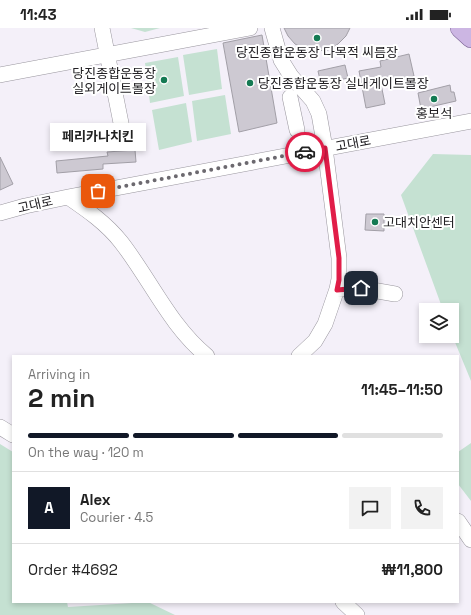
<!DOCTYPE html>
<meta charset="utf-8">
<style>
:root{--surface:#fff;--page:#f2f2f2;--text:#222;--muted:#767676;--line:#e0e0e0;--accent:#111827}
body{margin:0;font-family:"Space Grotesk","Noto Sans KR",sans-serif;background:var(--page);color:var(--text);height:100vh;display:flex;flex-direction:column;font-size:15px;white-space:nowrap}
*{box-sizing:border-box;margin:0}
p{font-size:13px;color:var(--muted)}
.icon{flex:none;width:22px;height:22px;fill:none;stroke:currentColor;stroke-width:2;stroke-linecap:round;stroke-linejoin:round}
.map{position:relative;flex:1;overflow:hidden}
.sheet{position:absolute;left:12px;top:327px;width:447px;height:248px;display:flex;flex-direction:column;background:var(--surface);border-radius:0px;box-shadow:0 2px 6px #0003}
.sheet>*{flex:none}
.controls{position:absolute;left:419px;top:275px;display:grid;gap:8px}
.controls a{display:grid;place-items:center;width:40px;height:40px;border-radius:0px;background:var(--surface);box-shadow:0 2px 6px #0003;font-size:20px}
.pin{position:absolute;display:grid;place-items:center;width:34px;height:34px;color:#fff;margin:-17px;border-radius:8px;box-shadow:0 2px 6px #0006}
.courier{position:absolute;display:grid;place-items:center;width:40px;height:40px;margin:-20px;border:3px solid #e11d48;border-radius:50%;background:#fff;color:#222;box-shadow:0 1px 5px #0007}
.bubble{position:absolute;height:28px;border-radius:0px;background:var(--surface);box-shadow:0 2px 6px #0003;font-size:13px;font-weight:700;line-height:28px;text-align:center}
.summary em{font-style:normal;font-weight:700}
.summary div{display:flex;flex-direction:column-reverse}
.summary{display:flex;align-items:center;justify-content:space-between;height:68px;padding:0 16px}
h1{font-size:26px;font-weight:700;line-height:30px}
.bar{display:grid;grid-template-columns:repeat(4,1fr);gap:6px 4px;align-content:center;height:48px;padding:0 16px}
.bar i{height:5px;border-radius:3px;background:var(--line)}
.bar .current{background:var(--accent)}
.bar p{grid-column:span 4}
.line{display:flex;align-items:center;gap:10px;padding:0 16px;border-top:1px solid var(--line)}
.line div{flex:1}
.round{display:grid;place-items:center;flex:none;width:42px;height:42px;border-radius:0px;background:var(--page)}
.status{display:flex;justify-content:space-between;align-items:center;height:28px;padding:0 20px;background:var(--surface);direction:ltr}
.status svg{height:11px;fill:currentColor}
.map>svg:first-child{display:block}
.green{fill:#c5e1d2}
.building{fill:#cdc9d2;stroke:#a29fa7}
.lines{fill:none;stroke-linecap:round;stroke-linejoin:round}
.minor-casing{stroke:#99969e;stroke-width:16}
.major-casing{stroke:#7a6294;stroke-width:20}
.minor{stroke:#fff;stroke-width:15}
.major{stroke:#ccb6e3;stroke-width:19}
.done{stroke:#6c696f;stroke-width:4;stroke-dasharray:0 7.2}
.route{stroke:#e11d48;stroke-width:5}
.poi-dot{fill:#147a53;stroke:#fff;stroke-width:1.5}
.labels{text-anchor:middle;stroke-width:4;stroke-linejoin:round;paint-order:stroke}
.poi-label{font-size:13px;fill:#222024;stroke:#fff}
.street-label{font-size:13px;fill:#222024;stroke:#fff}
</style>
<div class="status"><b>11:43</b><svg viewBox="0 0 49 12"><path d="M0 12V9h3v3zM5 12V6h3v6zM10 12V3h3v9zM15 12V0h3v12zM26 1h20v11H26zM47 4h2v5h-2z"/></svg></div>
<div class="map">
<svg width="471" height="587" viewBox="0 0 471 587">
<rect width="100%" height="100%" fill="#f4f0f9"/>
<!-- green -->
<path class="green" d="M 131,0 L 160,0 L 145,4 Z
M 217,21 L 222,61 L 189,67 L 183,27 Z
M 178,29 L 184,68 L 150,75 L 145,35 Z
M 225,67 L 231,106 L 197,113 L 192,73 Z
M 186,75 L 192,114 L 159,122 L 152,82 Z
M 433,126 L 471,127 L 471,353 L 452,307 L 452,282 L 443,282 L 401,167 Z
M 471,415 L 471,473 L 458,456 L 458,424 Z
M 0,416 L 13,424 L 13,574 L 67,574 L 68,579 L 148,574 L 175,587 L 0,587 Z"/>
<!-- building -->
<path class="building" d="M 284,0 L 350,0 L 346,8 L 338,16 L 328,22 L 316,23 L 305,21 L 295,16 L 288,8 Z
M 262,7 L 277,95 L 239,104 L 223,15 Z
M 409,26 L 414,48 L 381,56 L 385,76 L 366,80 L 359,43 L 381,39 L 380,33 Z
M 345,37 L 348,50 L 334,53 L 335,58 L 322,61 L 318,43 Z
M 450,57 L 451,64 L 454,64 L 456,73 L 421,81 L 418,65 Z
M 135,122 L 136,134 L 103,136 L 103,141 L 57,145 L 56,133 L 108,128 L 107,124 Z
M 0,129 L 13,156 L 0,162 Z
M 366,186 L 384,186 L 384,203 L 365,202 Z"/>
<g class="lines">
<defs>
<path id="minor" d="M 102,0 L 123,105
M 272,0 L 281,32 L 291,48 L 313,73 L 319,86 L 325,120 L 339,230 L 339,251 L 337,261 L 325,296 L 315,313 L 299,328
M 0,47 L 250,0
M 290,69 L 297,102
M 68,169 C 87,182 106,195 121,214 C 150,251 170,298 207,328
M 0,185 L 25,178 L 68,169 L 471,93
M 337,261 L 361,260 L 395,266
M 0,399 L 13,407
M 458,493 L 471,512
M 343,574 L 357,587"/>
<path id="major" d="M 460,0 L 471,10"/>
</defs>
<!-- minor casing -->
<use href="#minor" class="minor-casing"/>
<!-- major casing -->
<use href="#major" class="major-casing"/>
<!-- minor -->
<use href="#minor" class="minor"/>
<!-- major -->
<use href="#major" class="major"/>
</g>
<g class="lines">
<!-- done -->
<path class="done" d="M 98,163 L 305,124"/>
<!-- route -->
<path class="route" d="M 305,124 L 325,120 L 339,230 L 339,252 L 337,262 L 361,260"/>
</g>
<!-- markers -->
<g class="poi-dot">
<circle cx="317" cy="10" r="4"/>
<circle cx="164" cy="52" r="4"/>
<circle cx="250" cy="55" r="4"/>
<circle cx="434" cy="71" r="4"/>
<circle cx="375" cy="194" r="4"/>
</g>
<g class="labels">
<!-- poi labels -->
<g class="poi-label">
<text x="317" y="29">당진종합운동장 다목적 씨름장</text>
<text x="156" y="50" text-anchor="end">당진종합운동장<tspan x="156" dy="15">실외게이트볼장</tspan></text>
<text x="258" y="60" text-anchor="start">당진종합운동장 실내게이트볼장</text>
<text x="434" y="90">홍보석</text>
<text x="383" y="199" text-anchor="start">고대치안센터</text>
</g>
<!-- street labels -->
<g class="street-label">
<text transform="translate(353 115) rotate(-11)" y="5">고대로</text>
<text transform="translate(35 176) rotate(-13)" y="5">고대로</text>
</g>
</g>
</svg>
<div class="controls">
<a><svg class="icon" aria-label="layers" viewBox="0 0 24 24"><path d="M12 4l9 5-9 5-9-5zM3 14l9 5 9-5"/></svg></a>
</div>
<div class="pin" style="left:98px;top:163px;background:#ea580c"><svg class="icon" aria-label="bag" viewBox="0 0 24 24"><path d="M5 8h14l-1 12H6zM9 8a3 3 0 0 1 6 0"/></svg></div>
<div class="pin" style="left:361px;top:260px;background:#1f2937"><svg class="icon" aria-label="home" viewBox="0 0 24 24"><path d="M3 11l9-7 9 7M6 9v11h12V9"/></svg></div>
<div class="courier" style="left:305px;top:124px"><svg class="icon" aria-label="car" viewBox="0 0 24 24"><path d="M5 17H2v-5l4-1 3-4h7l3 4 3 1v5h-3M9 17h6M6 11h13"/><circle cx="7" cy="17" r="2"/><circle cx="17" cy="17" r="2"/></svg></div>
<div class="bubble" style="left:50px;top:95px;width:96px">페리카나치킨</div>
<section class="sheet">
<div class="summary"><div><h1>2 min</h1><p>Arriving in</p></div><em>11:45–11:50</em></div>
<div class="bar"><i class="current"></i><i class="current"></i><i class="current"></i><i></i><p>On the way · 120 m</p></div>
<div class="line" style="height:72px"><b class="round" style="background:var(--accent);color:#fff">A</b><div><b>Alex</b><p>Courier · 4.5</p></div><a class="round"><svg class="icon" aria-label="chat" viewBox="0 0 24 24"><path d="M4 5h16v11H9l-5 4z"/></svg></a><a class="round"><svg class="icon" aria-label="phone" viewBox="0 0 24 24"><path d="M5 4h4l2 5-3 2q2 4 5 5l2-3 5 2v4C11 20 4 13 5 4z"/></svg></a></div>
<div class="line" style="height:52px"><div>Order #4692</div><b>₩11,800</b></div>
</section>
</div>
